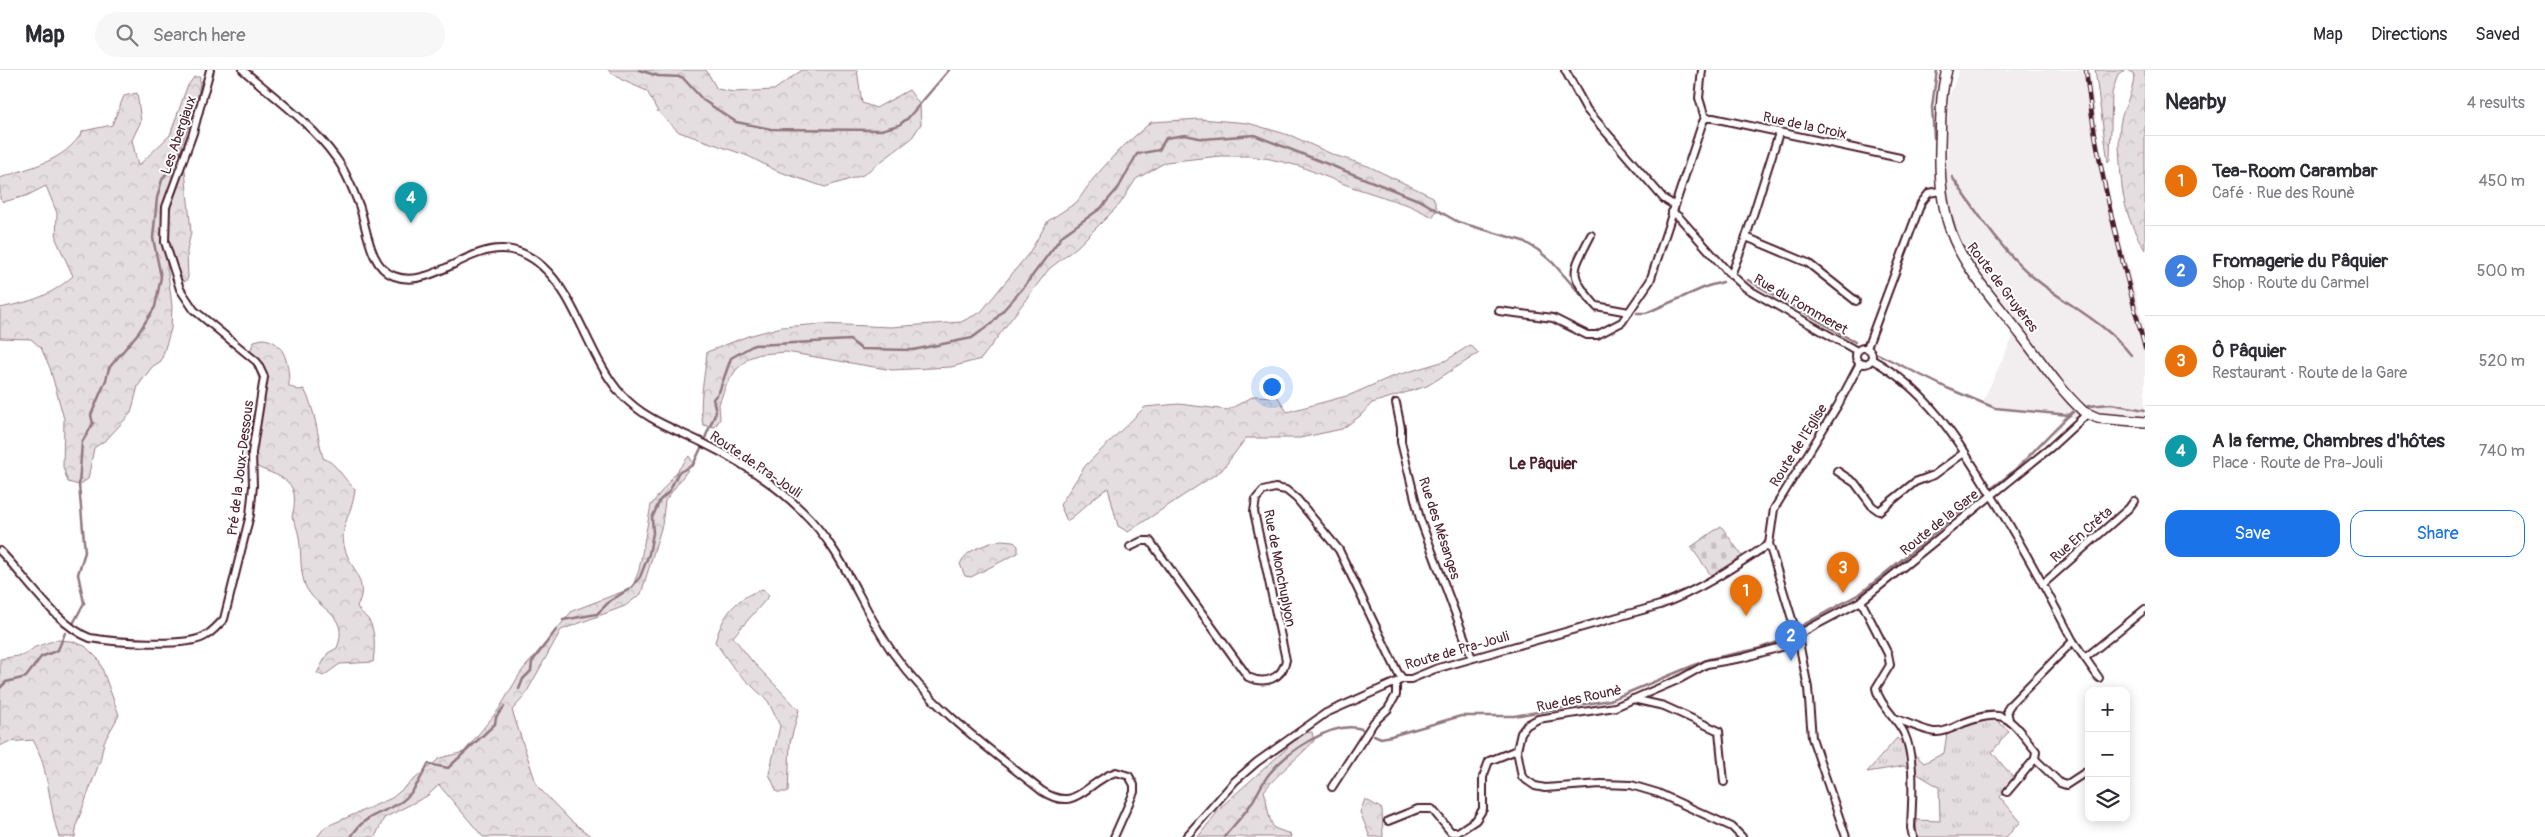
<!DOCTYPE html>
<meta charset="utf-8">
<style>
body{margin:0;font-family:Pangolin,sans-serif;background:#f7f7f7;color:#2b2b33}
.controls{position:absolute;right:15px;bottom:15px;display:grid;overflow:hidden;border-radius:10px;box-shadow:0 2px 12px #0003}
.controls button{width:45px;height:45px;display:grid;place-items:center;padding:0;border:0;border-bottom:1px solid #e1e1e2;background:#fff;color:#2b2b33;font:25px sans-serif}
.you{position:absolute;left:1271px;top:316px;width:18px;height:18px;margin:-12px;border:4px solid #fff;border-radius:50%;background:#1a73e8;box-shadow:0 0 0 8px #1a73e833}
.badge{display:grid;place-items:center;width:32px;height:32px;border-radius:50%;background:#1a73e8;color:#fff;font-size:16px;font-weight:700}
.pin{position:absolute;translate:-50% -41px;filter:drop-shadow(0 1px 2px #0008)}
.pin::after{content:'';position:absolute;top:26px;width:18px;height:15px;background:inherit;clip-path:polygon(0 0,100% 0,50% 100%)}
.list{margin:0;padding:0;list-style:none}
h2{display:flex;justify-content:space-between;align-items:center;height:65px;margin:0;padding:0 20px;font-size:21px}
h2 small{font-size:16px;font-weight:400;color:#7c7c81}
.list li{display:grid;grid-template-columns:32px 1fr auto;gap:15px;align-items:center;box-sizing:border-box;height:90px;padding:0 20px;border-top:1px solid #e1e1e2}
.list b{display:block;font-size:19px;white-space:nowrap}
.list p{margin:0;font-size:16px;white-space:nowrap;color:#7c7c81}
.list em{font-size:16px;font-style:normal;color:#7c7c81}
.actions{display:flex;gap:10px;padding:15px 20px}
.actions a{flex:1;padding:11px 0;border:1px solid #1a73e8;border-radius:15px;text-align:center;font-size:18px;color:#1a73e8}
.actions .main{background:#1a73e8;color:#fff}
.icon{flex:none;width:28px;height:28px;fill:none;stroke:currentColor;stroke-width:2;stroke-linecap:round;stroke-linejoin:round}
.map{position:relative;flex:none;width:2145px;height:767px;overflow:hidden}
header{display:flex;align-items:center;gap:30px;box-sizing:border-box;height:70px;padding:0 25px;background:#fff;border-bottom:1px solid #e1e1e2}
header strong{font-size:24px}
nav{display:flex;gap:28px;margin-inline-start:auto;font-size:18px}
.search{width:350px;height:45px;background:#f7f7f7;display:flex;align-items:center;gap:12px;box-sizing:border-box;padding:0 18px;border-radius:28px;color:#7c7c81;font-size:19px}
main{display:flex}
aside{flex:1;background:#fff}
.map>svg:first-child{display:block}
.built{fill:#f2eeef}
.grass{fill:url(#grass-tufts);stroke:#987e86}
.forest{fill:url(#forest-crowns);stroke:#987e86}
.cemetery{fill:url(#cemetery-stones);stroke:#987e86}
.lines{fill:none;stroke-linecap:round;stroke-linejoin:round}
.stream{stroke:#91787e;stroke-width:2.5}
.street-casing{stroke:#4a1f2b;stroke-width:10}
.secondary-casing{stroke:#4a1f2b;stroke-width:12}
.street{stroke:#fff;stroke-width:6}
.secondary{stroke:#fff;stroke-width:9}
.rail-casing{stroke:#4a1f2b;stroke-width:4.5}
.rail{stroke:#fff;stroke-width:2.5;stroke-dasharray:8;stroke-linecap:butt}
.labels{text-anchor:middle;stroke-width:4;stroke-linejoin:round;paint-order:stroke}
.street-label{font-size:14px;fill:#4a1f2b;stroke:#fff}
.quarter-label{font-size:16px;font-weight:bold;fill:#4a1f2b;stroke:#fff}
</style>
<header>
<strong>Map</strong>
<div class="search"><svg class="icon" aria-label="search" viewBox="0 0 24 24"><circle cx="10" cy="10" r="6"/><path d="M15 15l6 6"/></svg>Search here</div>
<nav><a>Map</a><a>Directions</a><a>Saved</a></nav>
</header>
<main>
<div class="map">
<svg width="2145" height="767" viewBox="0 0 2145 767">
<defs>
<pattern id="grass-tufts" width="24" height="20" patternUnits="userSpaceOnUse" patternTransform="scale(1.25)"><rect width="24" height="20" fill="#e5dee0"/><path d="M3 7l-1-3M5 7V3M7 7l1-3M15 17l-1-3M17 17v-4M19 17l1-3" fill="none" stroke="#c6bec0"/></pattern>
<pattern id="forest-crowns" width="20" height="18" patternUnits="userSpaceOnUse" patternTransform="scale(1.25)"><rect width="20" height="18" fill="#e5dee0"/><path d="M2 6a3 3 0 1 1 6 0M12 15a3 3 0 1 1 6 0" fill="none" stroke="#c6bec0"/></pattern>
<pattern id="cemetery-stones" width="16" height="16" patternUnits="userSpaceOnUse" patternTransform="scale(1.25)"><rect width="16" height="16" fill="#e5dee0"/><path d="M2 7V4a2 2 0 0 1 4 0v3zM10 15v-3a2 2 0 0 1 4 0v3z" fill="#c6bec0"/></pattern>
</defs>
<rect width="100%" height="100%" fill="#fff"/>
<filter id="ink" filterUnits="userSpaceOnUse"><feTurbulence type="fractalNoise" baseFrequency=".02" numOctaves="2"/><feDisplacementMap in="SourceGraphic" scale="10" xChannelSelector="R" yChannelSelector="G"/><feConvolveMatrix kernelMatrix="1 2 1 2 8 2 1 2 1" color-interpolation-filters="sRGB"/></filter>
<g filter="url(#ink)">
<polygon class="built" points="1959,0 2090,0 2098,64 2114,146 2145,258 2145,350 2089,350 1981,335 2019,254 1955,165 1946,115 1948,31"/>
<polygon class="grass" points="1994,648 2009,661 1992,682 2015,710 2000,727 2021,752 2006,767 1917,767 1916,750 1940,751 1939,717 1904,696 1867,702 1897,668 1924,693 1944,683 1947,663"/>
<g class="forest">
<polygon points="608,0 706,0 717,19 734,22 774,20 802,0 857,0 862,33 876,38 909,20 920,35 921,54 911,69 863,105 825,117 777,101 748,86 679,62 658,42 647,21 622,10"/>
<polygon points="2095,0 2125,0 2118,4 2112,23 2110,89 2108,92"/>
<path d="M2127,0H2145V180C2126,149 2122,128 2120,93C2119,79 2118,64 2121,50C2123,39 2137,13 2133,3Z"/>
<path d="M194,7H200C199,40 184,69 170,98L185,100L191,162L187,181L188,208L185,212L180,208L172,189L166,187L172,236L171,259L161,291L152,297L138,316L131,343L107,369L94,378L88,409L79,415L68,412L63,397L64,349L50,298L41,278L31,269L0,268V238C32,231 47,228 73,206L56,169L57,143L46,116L26,126L3,132L0,129V108C33,96 64,92 83,61L112,55L124,26L137,23L141,51L132,70L138,96L170,65L187,17Z"/>
<path d="M1200,49L1248,53L1292,66L1334,85L1368,96L1433,127L1437,138L1433,147L1408,135L1352,117L1299,96L1270,89L1249,86H1220L1166,92L1136,109L1120,134L1077,177L1049,199L981,289L951,297L892,300L786,282L760,284L749,288L736,300L726,315L719,334L720,349L715,357L703,355C698,331 705,307 707,282L748,266L782,257L822,254L891,257L961,252L981,242L1029,183L1048,151L1077,132L1093,109L1118,81L1151,52Z"/>
<path d="M263,269C286,271 289,296 289,316L298,320L304,319C316,341 317,364 323,388C337,393 343,409 355,419C354,441 338,456 345,479C351,499 370,514 357,536C360,543 363,543 367,548C376,557 375,580 373,592L340,594L323,606L317,603L328,583L337,578C351,543 315,540 305,515C297,492 305,470 292,447C305,397 264,410 242,386L241,368L251,354L261,314L254,295L248,287L254,271Z"/>
<path d="M1470,275L1479,283L1427,316L1372,333L1360,346L1342,359L1300,368H1246L1222,400L1128,462L1118,456L1108,418C1092,428 1082,441 1067,451L1060,435L1085,396L1145,337L1179,334L1228,340L1254,326L1278,327L1287,342L1350,325L1391,307L1445,291Z"/>
<polygon points="689,386 693,393 665,431 662,455 641,524 625,536 561,560 524,627 512,640 537,716 571,751 592,767 483,767 439,715 427,726 384,748 375,767 317,767 325,757 392,728 440,688 464,682 499,639 521,602 572,541 632,518 639,500 651,435"/>
<path d="M1001,470L1013,471L1018,476V483L971,507L965,506L960,494C966,479 987,474 1001,470Z"/>
<path d="M763,519L769,526L733,567L752,591L799,640L790,673L788,722H777L769,704L780,656L768,631L735,600L715,572C723,545 735,528 763,519Z"/>
<path d="M56,570L71,571L85,576L99,590L119,645L104,672L100,691L77,753L75,767H59C48,735 50,700 33,670L8,672L0,676V589L24,585L35,577Z"/>
<path d="M1312,662L1314,671C1297,689 1279,702 1264,721C1268,734 1267,746 1274,758L1290,764L1291,767H1198L1222,736L1287,678L1295,664Z"/>
<polygon points="1365,729 1382,739 1383,767 1370,767 1360,742"/>
</g>
<polygon class="cemetery" points="1721,456 1743,487 1713,508 1691,477"/>
<g class="lines">
<g class="stream">
<polyline points="639,0 658,6 682,7 703,30 736,52 771,59 881,60 899,55 908,48 949,0"/>
<polyline points="196,39 202,12"/>
<polyline points="1934,68 1932,37 1937,0"/>
<path d="M1952,107C1977,142 2000,179 2033,207C2066,235 2103,250 2131,285"/>
<polyline points="1748,210 1855,272"/>
<polyline points="1637,243 1646,243 1708,216 1723,212"/>
<polyline points="1878,284 1947,318 1995,338 2070,345"/>
<polyline points="2088,336 2111,334 2145,340"/>
<polyline points="705,368 716,342 713,329 719,322 731,288 754,275 850,270 861,279 913,280 972,268 992,253 1023,218 1063,165 1101,138 1119,117 1137,84 1159,80 1166,68 1185,65 1204,69 1254,65 1421,131 1458,152 1523,171 1538,180 1553,193 1596,242"/>
<path d="M1993,417C2024,396 2045,366 2073,342"/>
<polyline points="563,550 597,544 610,531 631,518 640,507 649,484 653,463 652,448 660,430 669,422 678,403 693,395 702,376"/>
<polyline points="74,552 84,533 78,504 85,482 79,415 82,372 93,354 91,345 106,310 109,298 139,262 155,237 161,207 153,168 157,128 162,110 182,79 192,56"/>
<polyline points="1801,556 1861,523 1982,424"/>
<polyline points="0,618 6,612 26,607 41,587 58,580 65,563"/>
<polyline points="519,619 523,609 531,601 532,592 556,560"/>
<polyline points="1374,665 1381,668 1391,666 1461,646 1514,646 1610,630 1709,589 1757,579 1778,572 1791,563"/>
<path d="M351,767C366,743 379,746 401,732C414,723 421,708 428,694L448,698L495,654L496,647L504,637"/>
<path d="M1224,767C1233,756 1243,746 1251,734C1257,725 1262,713 1269,704C1287,682 1332,650 1362,659"/>
</g>
<defs>
<g id="street">
<path d="M243,0C275,28 311,53 336,88C346,101 353,120 359,135C367,157 369,197 394,206C441,224 486,146 542,196C577,227 589,288 621,324C644,349 672,358 701,372C736,389 774,413 802,441C844,481 860,536 893,583C933,639 988,678 1042,721C1077,744 1085,712 1116,702L1129,706L1134,715V722L1114,767"/>
<polyline points="1565,0 1587,40 1664,129 1674,135"/>
<polyline points="1702,0 1699,28 1705,48"/>
<polyline points="1705,48 1713,48 1900,88"/>
<polyline points="1672,142 1679,147 1727,201 1746,218 1857,281"/>
<path d="M1591,165C1572,203 1567,202 1596,236L1629,242"/>
<polyline points="1746,167 1808,193 1856,231"/>
<polyline points="1731,205 1746,167 1779,63"/>
<polyline points="1499,241 1553,248 1587,265 1597,265 1622,252 1650,211 1702,54 1705,48"/>
<circle cx="1864" cy="286" r="8"/>
<polyline points="1867,278 1921,133 1929,123 1940,121"/>
<path d="M1871,289C1926,319 1955,366 1987,418C2018,468 2046,519 2073,571L2085,588L2145,539"/>
<polyline points="1396,333 1401,358 1401,372 1420,449 1472,588"/>
<polyline points="1837,401 1855,413 1872,436 1879,441 1915,412 1934,405 1965,382"/>
<path d="M1130,477L1142,471H1150L1248,607C1265,615 1282,609 1286,590L1254,442L1256,429L1263,421L1275,418L1286,420L1297,429L1339,480L1398,603L1403,609"/>
<path d="M0,481C26,507 57,556 90,568C113,572 183,577 203,567C212,563 217,556 224,549L250,445L253,416L252,383L264,307L257,292L194,240L180,219L165,172L166,137L193,63L210,0"/>
<polyline points="2043,514 2129,438 2134,431"/>
<path d="M1861,531L1888,584L1890,595L1876,618C1879,634 1896,647 1904,663C1916,689 1912,730 1911,758L1913,767"/>
<polyline points="1797,565 1861,531 2050,378 2087,344"/>
<polyline points="2085,588 2099,608"/>
<polyline points="1633,629 1664,636 1719,661 1724,712"/>
<path d="M1897,649C1905,652 1930,663 1937,662C1946,662 1955,657 1963,653C2007,636 2009,649 2036,681L2035,689L2060,713L2066,715L2089,700"/>
<polyline points="2009,650 2007,640 2011,634 2073,571"/>
<polyline points="1332,717 1374,652 1388,639 1396,625 1396,614"/>
<polyline points="2007,722 2035,689"/>
<polyline points="1388,751 1418,739 1432,739 1451,762 1458,762 1476,750 1483,739 1483,707 1489,691 1517,680"/>
<path d="M1186,767L1235,711L1257,692L1326,643L1403,609H1411L1435,599L1660,535C1700,520 1734,497 1769,474"/>
<polyline points="1742,767 1732,757 1658,723 1631,715 1601,714 1545,718 1535,716 1522,707 1517,680 1521,663 1527,655 1538,649 1615,637 1680,609 1707,594 1742,588 1799,572"/>
<polyline points="1846,767 1812,668 1808,618 1799,572 1769,474 1774,439 1838,335 1860,293"/>
</g>
<path id="secondary" d="M1947,0C1940,25 1941,50 1940,76C1938,172 1965,193 2021,265C2041,291 2060,320 2084,342L2098,348L2145,352"/>
</defs>
<use href="#street" class="street-casing"/>
<use href="#secondary" class="secondary-casing"/>
<use href="#street" class="street"/>
<use href="#secondary" class="secondary"/>
<defs>
<path id="rail" d="M2086,0C2096,95 2121,186 2145,278"/>
</defs>
<use href="#rail" class="rail-casing"/>
<use href="#rail" class="rail"/>
</g>
</g>
<g class="labels">
<g class="street-label">
<text transform="translate(1805 55) rotate(12)" y="5">Rue de la Croix</text>
<text transform="translate(178 65) rotate(-71)" y="5">Les Abergiaux</text>
<text transform="translate(2003 217) rotate(53)" y="5">Route de Gruyères</text>
<text transform="translate(1801 234) rotate(30)" y="5">Rue du Pommeret</text>
<text transform="translate(1798 375) rotate(-58)" y="5">Route de l'Eglise</text>
<text transform="translate(756 394) rotate(34)" y="5">Route de Pra-Jouli</text>
<text transform="translate(240 398) rotate(-83)" y="5">Pré de la Joux-Dessous</text>
<text transform="translate(1939 452) rotate(-39)" y="5">Route de la Gare</text>
<text transform="translate(1440 458) rotate(72)" y="5">Rue des Mésanges</text>
<text transform="translate(2081 464) rotate(-41)" y="5">Rue En Crêta</text>
<text transform="translate(1280 498) rotate(79)" y="5">Rue de Monchuplyon</text>
<text transform="translate(1457 580) rotate(-16)" y="5">Route de Pra-Jouli</text>
<text transform="translate(1579 628) rotate(-12)" y="5">Rue des Rounè</text>
</g>
<g class="quarter-label">
<text x="1543" y="399">Le Pâquier</text>
</g>
</g>
</svg>
<div class="controls">
<button>+</button>
<button>−</button>
<button><svg class="icon" aria-label="layers" viewBox="0 0 24 24"><path d="M12 4l9 5-9 5-9-5zM3 14l9 5 9-5"/></svg></button>
</div>
<div class="you"></div>
<div class="pin badge" style="left:1746px;top:546px;background:#e8710a">1</div>
<div class="pin badge" style="left:1791px;top:591px;background:#3f7fe0">2</div>
<div class="pin badge" style="left:1843px;top:523px;background:#e8710a">3</div>
<div class="pin badge" style="left:411px;top:153px;background:#0f9aa8">4</div>
</div>
<aside>
<h2>Nearby<small>4 results</small></h2>
<ul class="list">
<li><span class="badge" style="background:#e8710a">1</span><div><b>Tea-Room Carambar</b><p>Café · Rue des Rounè</p></div><em>450 m</em></li>
<li><span class="badge" style="background:#3f7fe0">2</span><div><b>Fromagerie du Pâquier</b><p>Shop · Route du Carmel</p></div><em>500 m</em></li>
<li><span class="badge" style="background:#e8710a">3</span><div><b>Ô Pâquier</b><p>Restaurant · Route de la Gare</p></div><em>520 m</em></li>
<li><span class="badge" style="background:#0f9aa8">4</span><div><b>A la ferme, Chambres d'hôtes</b><p>Place · Route de Pra-Jouli</p></div><em>740 m</em></li>
</ul>
<div class="actions"><a class="main">Save</a><a>Share</a></div>
</aside>
</main>
